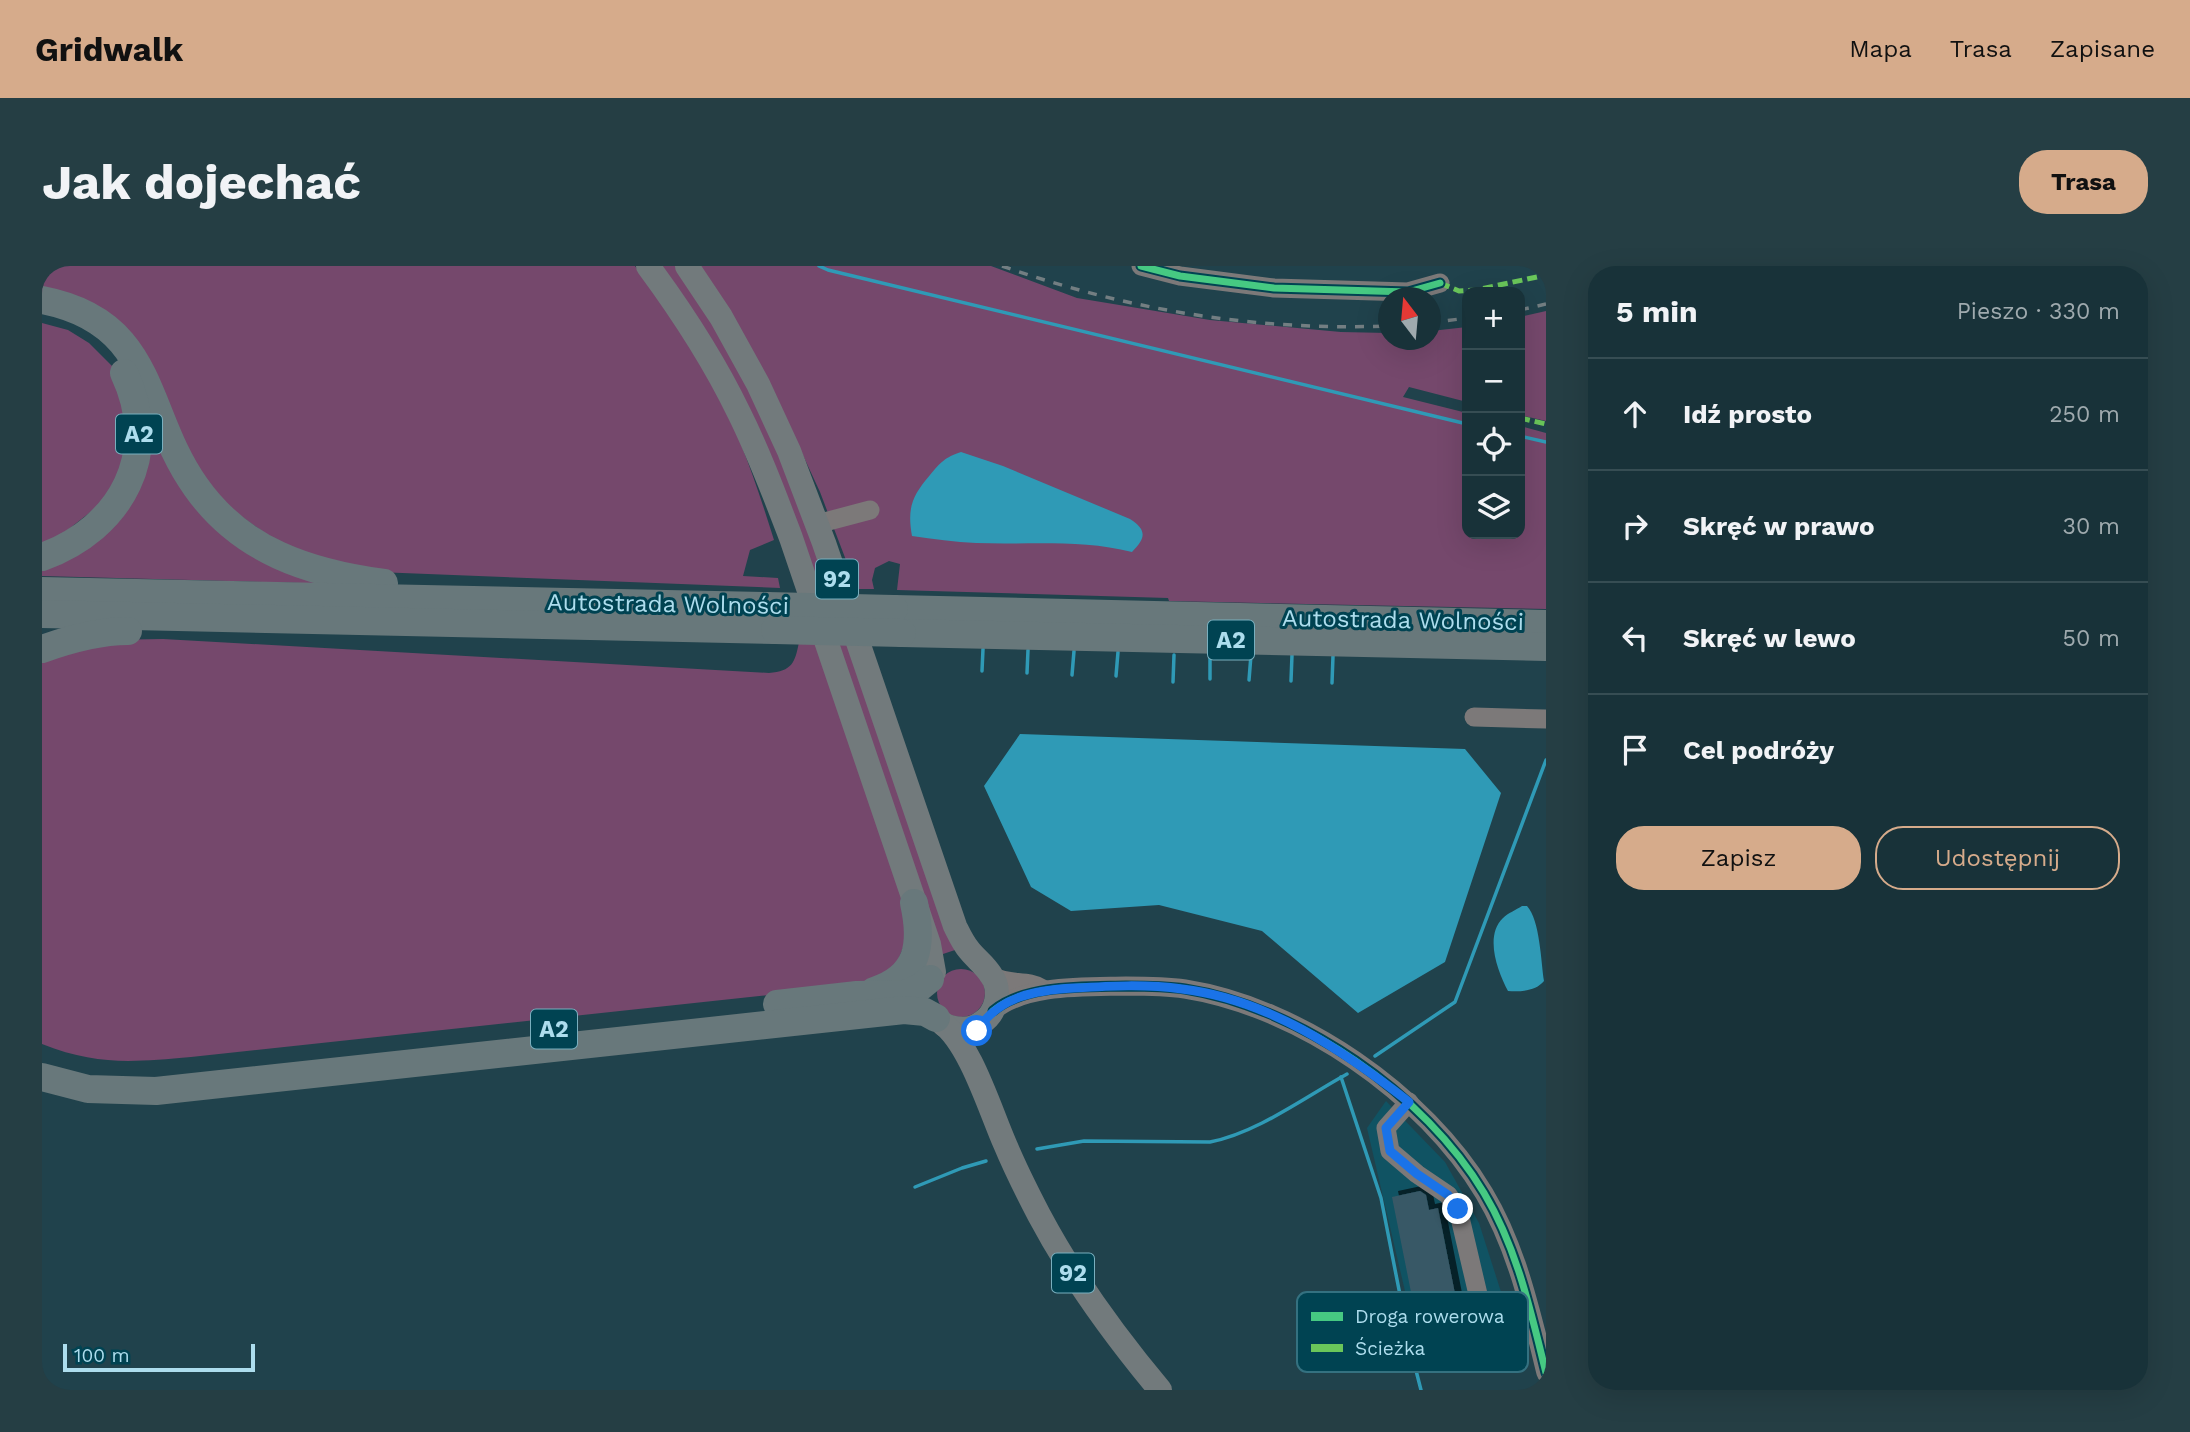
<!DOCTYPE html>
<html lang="pl">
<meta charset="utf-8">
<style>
body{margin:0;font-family:"Work Sans",sans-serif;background:#253e44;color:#f1f3f6}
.controls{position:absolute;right:21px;top:21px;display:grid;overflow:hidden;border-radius:14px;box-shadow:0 7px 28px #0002}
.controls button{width:63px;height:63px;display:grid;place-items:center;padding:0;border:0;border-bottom:2px solid #364d53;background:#183239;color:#f1f3f6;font:35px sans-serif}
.compass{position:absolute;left:1336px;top:21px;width:63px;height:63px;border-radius:50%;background:#183239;box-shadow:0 7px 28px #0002;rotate:344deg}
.scale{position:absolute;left:21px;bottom:18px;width:192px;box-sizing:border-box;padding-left:7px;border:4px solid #addded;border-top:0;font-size:19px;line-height:24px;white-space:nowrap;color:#addded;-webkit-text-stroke:5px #004352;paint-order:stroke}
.stop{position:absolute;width:21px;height:21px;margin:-16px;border:5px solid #1a73e8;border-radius:50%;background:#fff}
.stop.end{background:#1a73e8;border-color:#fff;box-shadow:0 2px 7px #0008}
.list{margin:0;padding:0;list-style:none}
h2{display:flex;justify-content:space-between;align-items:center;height:91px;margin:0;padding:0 28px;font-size:30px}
h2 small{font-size:23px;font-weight:400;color:#9faaae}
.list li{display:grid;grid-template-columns:46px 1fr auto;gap:21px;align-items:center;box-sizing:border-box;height:112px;padding:0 28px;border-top:2px solid #364d53}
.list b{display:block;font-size:26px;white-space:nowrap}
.list em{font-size:23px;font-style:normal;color:#9faaae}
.actions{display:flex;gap:14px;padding:21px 28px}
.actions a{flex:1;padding:16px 0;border:2px solid #d6ab8b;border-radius:28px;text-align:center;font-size:24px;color:#d6ab8b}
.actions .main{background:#d6ab8b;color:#111}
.icon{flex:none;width:38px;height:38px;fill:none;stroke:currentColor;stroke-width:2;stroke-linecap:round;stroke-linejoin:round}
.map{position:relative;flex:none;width:1504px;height:1124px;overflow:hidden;border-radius:28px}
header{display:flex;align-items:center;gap:42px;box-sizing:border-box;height:98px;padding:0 35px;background:#d6ab8b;color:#111}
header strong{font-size:33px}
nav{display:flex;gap:38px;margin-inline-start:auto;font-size:24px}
.intro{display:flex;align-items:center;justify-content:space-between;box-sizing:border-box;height:168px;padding:0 42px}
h1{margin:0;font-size:49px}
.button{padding:18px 32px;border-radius:28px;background:#d6ab8b;color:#111;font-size:24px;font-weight:700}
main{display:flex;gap:42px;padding:0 42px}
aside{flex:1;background:#183239;border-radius:28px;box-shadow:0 7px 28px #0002}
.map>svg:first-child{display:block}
.built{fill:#105363}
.green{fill:#75486c}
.water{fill:#2f9ab6}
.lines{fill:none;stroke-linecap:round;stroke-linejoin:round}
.stream{stroke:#2f9ab6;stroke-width:3.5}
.building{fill:#395866;filter:url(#shadow)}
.minor{stroke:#7c7979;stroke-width:19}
.major{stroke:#727a7c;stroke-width:24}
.highway{stroke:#68787b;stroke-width:28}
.rail{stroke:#737e82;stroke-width:3.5;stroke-dasharray:9 9;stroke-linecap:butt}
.highway-bridge{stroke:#68787b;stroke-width:28}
.quiet{stroke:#6ac65a;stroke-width:5;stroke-dasharray:10 5;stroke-linecap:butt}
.cycleway-casing{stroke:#004352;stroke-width:11}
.cycleway{stroke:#46c982;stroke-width:7}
.route{stroke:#1a73e8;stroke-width:9}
.labels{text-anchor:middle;stroke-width:6;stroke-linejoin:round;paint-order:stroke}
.shield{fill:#004352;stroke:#79afbe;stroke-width:2}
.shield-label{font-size:23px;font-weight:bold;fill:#addded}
.street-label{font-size:24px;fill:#addded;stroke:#004352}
.key{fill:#004352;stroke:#347180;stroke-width:2}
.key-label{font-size:19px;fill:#addded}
</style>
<header>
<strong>Gridwalk</strong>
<nav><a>Mapa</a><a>Trasa</a><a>Zapisane</a></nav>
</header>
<div class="intro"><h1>Jak dojechać</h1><a class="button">Trasa</a></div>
<main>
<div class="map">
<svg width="1504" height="1124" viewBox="0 0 1504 1124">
<defs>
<filter id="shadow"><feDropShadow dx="6" dy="-6" stdDeviation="0" flood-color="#0009"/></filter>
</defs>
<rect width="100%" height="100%" fill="#20424c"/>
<polygon class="built" points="1344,835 1403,896 1437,957 1476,1079 1380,1098 1325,862"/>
<g class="green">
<path d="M0,0H593C620,37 647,75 670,115C697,165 715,220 732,274L708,284L701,310L736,312L738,322L335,306L258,292L168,228L105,100L0,28Z"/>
<polygon points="614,0 638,0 724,146 916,683 895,690 766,304"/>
<polygon points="656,0 949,0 1035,32 1168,54 1299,66 1346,67 1346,74 1388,74 1389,65 1425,61 1425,136 1367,121 1361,131 1425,147 1425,268 1478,268 1478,160 1504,167 1504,343 1127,335 1126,332 855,324 858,298 847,295 833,302 830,314 832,323 815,323 778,226 753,172"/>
<polygon points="1504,45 1504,155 1478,149 1478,51"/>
<polygon points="0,57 26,64 47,77 70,100 77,111 90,148 74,226 0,284"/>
<polygon points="105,157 146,219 298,318 0,310 0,296 35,282"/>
<path d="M121,373L727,407C750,405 753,397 757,376H773L861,636L868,664L851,707L802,721L149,791C91,796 56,800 0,778V391L62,374Z"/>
<circle cx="919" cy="727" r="24"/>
</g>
<g class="water">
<path d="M919,186L961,200L1088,253C1105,264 1104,272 1090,286C1039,273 986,279 934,277C913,276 891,273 870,270C865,242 870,230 888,209C898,197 903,191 919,186Z"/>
<polygon points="978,468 1423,483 1459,527 1403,696 1316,747 1220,665 1117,639 1029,645 989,621 942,520"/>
<path d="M1480,640H1485C1498,654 1499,696 1502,715C1494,725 1478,726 1466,725C1456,706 1442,670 1461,652C1466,647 1474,644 1480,640Z"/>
</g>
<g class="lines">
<g class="stream">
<polyline points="777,0 786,4 1425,158"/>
<polyline points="1478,170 1504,176"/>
<polyline points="940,405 941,383"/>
<polyline points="985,407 986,384"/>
<polyline points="1030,409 1032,385"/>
<polyline points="1074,410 1076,386"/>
<polyline points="1168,413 1168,389"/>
<polyline points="1207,414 1209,389"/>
<polyline points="1249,415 1250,389"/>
<polyline points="1131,416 1132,389"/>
<polyline points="1290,417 1291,390"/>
<polyline points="1333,790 1413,736 1504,494"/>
<polyline points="1299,811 1339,932 1369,1085 1379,1124"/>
<path d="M995,883L1042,875L1168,876C1215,867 1263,831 1305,808"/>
<polyline points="873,921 920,902 944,895"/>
</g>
</g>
<polygon class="building" points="1378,925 1384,929 1387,944 1396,942 1418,1053 1376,1061 1350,931"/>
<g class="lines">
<g class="minor">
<polyline points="1099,0 1138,10 1232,22 1366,26 1398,17"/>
<polyline points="775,258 828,244"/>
<polyline points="1432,451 1504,453"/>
<path d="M950,710C967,720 985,713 1001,723"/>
<path d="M951,745C983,718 1044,721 1084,720C1104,720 1123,720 1143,723C1257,741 1383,828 1442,927C1475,982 1489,1046 1504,1107"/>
<polyline points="1367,836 1344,862 1348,885 1375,908 1406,929 1416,943 1442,1054"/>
</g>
<g class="major">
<path d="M606,0C640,46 672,95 697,147C717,187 733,230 749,272L887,678L892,706"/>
<path d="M645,0L679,51L716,118L747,185L782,277L913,660C917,668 921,677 927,684C934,693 943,699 949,709C960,724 955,747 939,757C928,765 915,764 902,759"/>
<path d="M899,756C928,777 948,844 963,878C973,902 985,926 997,949C1031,1013 1072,1069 1118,1124"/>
</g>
<g class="highway">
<path d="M0,34C115,56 100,146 154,221C199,285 267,307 342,317"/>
<path d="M0,291C80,262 120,187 82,107"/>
<polyline points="0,325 725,340"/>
<polyline points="852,343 1504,358"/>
<polyline points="0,348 733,364"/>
<polyline points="860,367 1504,381"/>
<path d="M0,383C28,373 56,365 86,365"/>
<path d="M832,725C877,711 881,678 872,637"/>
<polyline points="735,738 815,729 863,728 877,722 888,713"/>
<polyline points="0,811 46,823 114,825 862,744 883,746 894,752"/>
</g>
<g class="rail">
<path d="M960,0C1086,44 1213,65 1346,60"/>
<polyline points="1478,44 1504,38"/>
<polyline points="1388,57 1425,52"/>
</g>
<g class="highway-bridge">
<polyline points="725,340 852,343"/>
<polyline points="733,364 860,367"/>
</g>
<g class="quiet">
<polyline points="1398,17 1417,25 1434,24 1504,9"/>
<polyline points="1478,152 1504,158"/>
</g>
<defs>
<g id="cycleway">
<polyline points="1099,0 1138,10 1232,22 1366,26 1398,17"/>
<path d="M951,745C983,718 1044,721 1084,720C1104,720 1123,720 1143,723C1257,741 1383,828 1442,927C1475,982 1489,1046 1504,1107"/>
</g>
</defs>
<use href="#cycleway" class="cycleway-casing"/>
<use href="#cycleway" class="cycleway"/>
</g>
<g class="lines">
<path class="route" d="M935,765C956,730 995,724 1032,722C1068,720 1104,718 1140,723C1225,733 1301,784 1367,836L1344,862L1348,885L1375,908L1406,929L1416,943"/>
</g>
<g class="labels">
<g class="shield">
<rect x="74" y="148.5" width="46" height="39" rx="5"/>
<rect x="774" y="293.5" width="42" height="39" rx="5"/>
<rect x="1166" y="354.5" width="46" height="39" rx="5"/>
<rect x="489" y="743.5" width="46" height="39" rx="5"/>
<rect x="1010" y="987.5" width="42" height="39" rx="5"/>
</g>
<g class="shield-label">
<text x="97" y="176">A2</text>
<text x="795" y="321">92</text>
<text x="1189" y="382">A2</text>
<text x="512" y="771">A2</text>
<text x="1031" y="1015">92</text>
</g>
<g class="street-label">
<text transform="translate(626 338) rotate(1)" y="8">Autostrada Wolności</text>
<text transform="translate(1361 354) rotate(1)" y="8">Autostrada Wolności</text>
</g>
</g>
<rect x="1255" y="1026" width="231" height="80" rx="10" class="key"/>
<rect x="1269" y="1046" width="32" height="9" fill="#46c982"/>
<rect x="1269" y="1078" width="32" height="8" fill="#6ac65a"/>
<g class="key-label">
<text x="1313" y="1057">Droga rowerowa</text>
<text x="1313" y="1089">Ścieżka</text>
</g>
</svg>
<div class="controls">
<button>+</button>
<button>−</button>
<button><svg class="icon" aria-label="locate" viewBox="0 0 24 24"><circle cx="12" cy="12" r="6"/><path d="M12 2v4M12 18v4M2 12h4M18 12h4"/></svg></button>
<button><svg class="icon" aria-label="layers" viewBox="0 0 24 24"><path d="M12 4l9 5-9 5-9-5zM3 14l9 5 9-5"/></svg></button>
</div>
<svg class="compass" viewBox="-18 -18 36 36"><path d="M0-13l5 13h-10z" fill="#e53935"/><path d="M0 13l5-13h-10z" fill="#9faaae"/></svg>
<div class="scale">100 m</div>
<div class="stop" style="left:935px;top:765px"></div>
<div class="stop end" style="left:1416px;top:943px"></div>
</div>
<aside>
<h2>5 min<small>Pieszo · 330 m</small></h2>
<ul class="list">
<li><svg class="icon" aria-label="ahead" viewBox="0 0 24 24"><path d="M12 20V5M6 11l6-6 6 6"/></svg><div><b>Idź prosto</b></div><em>250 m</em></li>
<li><svg class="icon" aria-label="right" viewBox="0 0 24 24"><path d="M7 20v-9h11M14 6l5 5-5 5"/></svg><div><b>Skręć w prawo</b></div><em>30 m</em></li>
<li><svg class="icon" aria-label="left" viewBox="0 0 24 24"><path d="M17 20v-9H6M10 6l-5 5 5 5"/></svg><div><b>Skręć w lewo</b></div><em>50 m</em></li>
<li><svg class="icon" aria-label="arrive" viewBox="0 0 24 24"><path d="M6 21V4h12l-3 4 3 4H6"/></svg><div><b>Cel podróży</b></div></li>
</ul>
<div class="actions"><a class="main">Zapisz</a><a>Udostępnij</a></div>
</aside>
</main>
